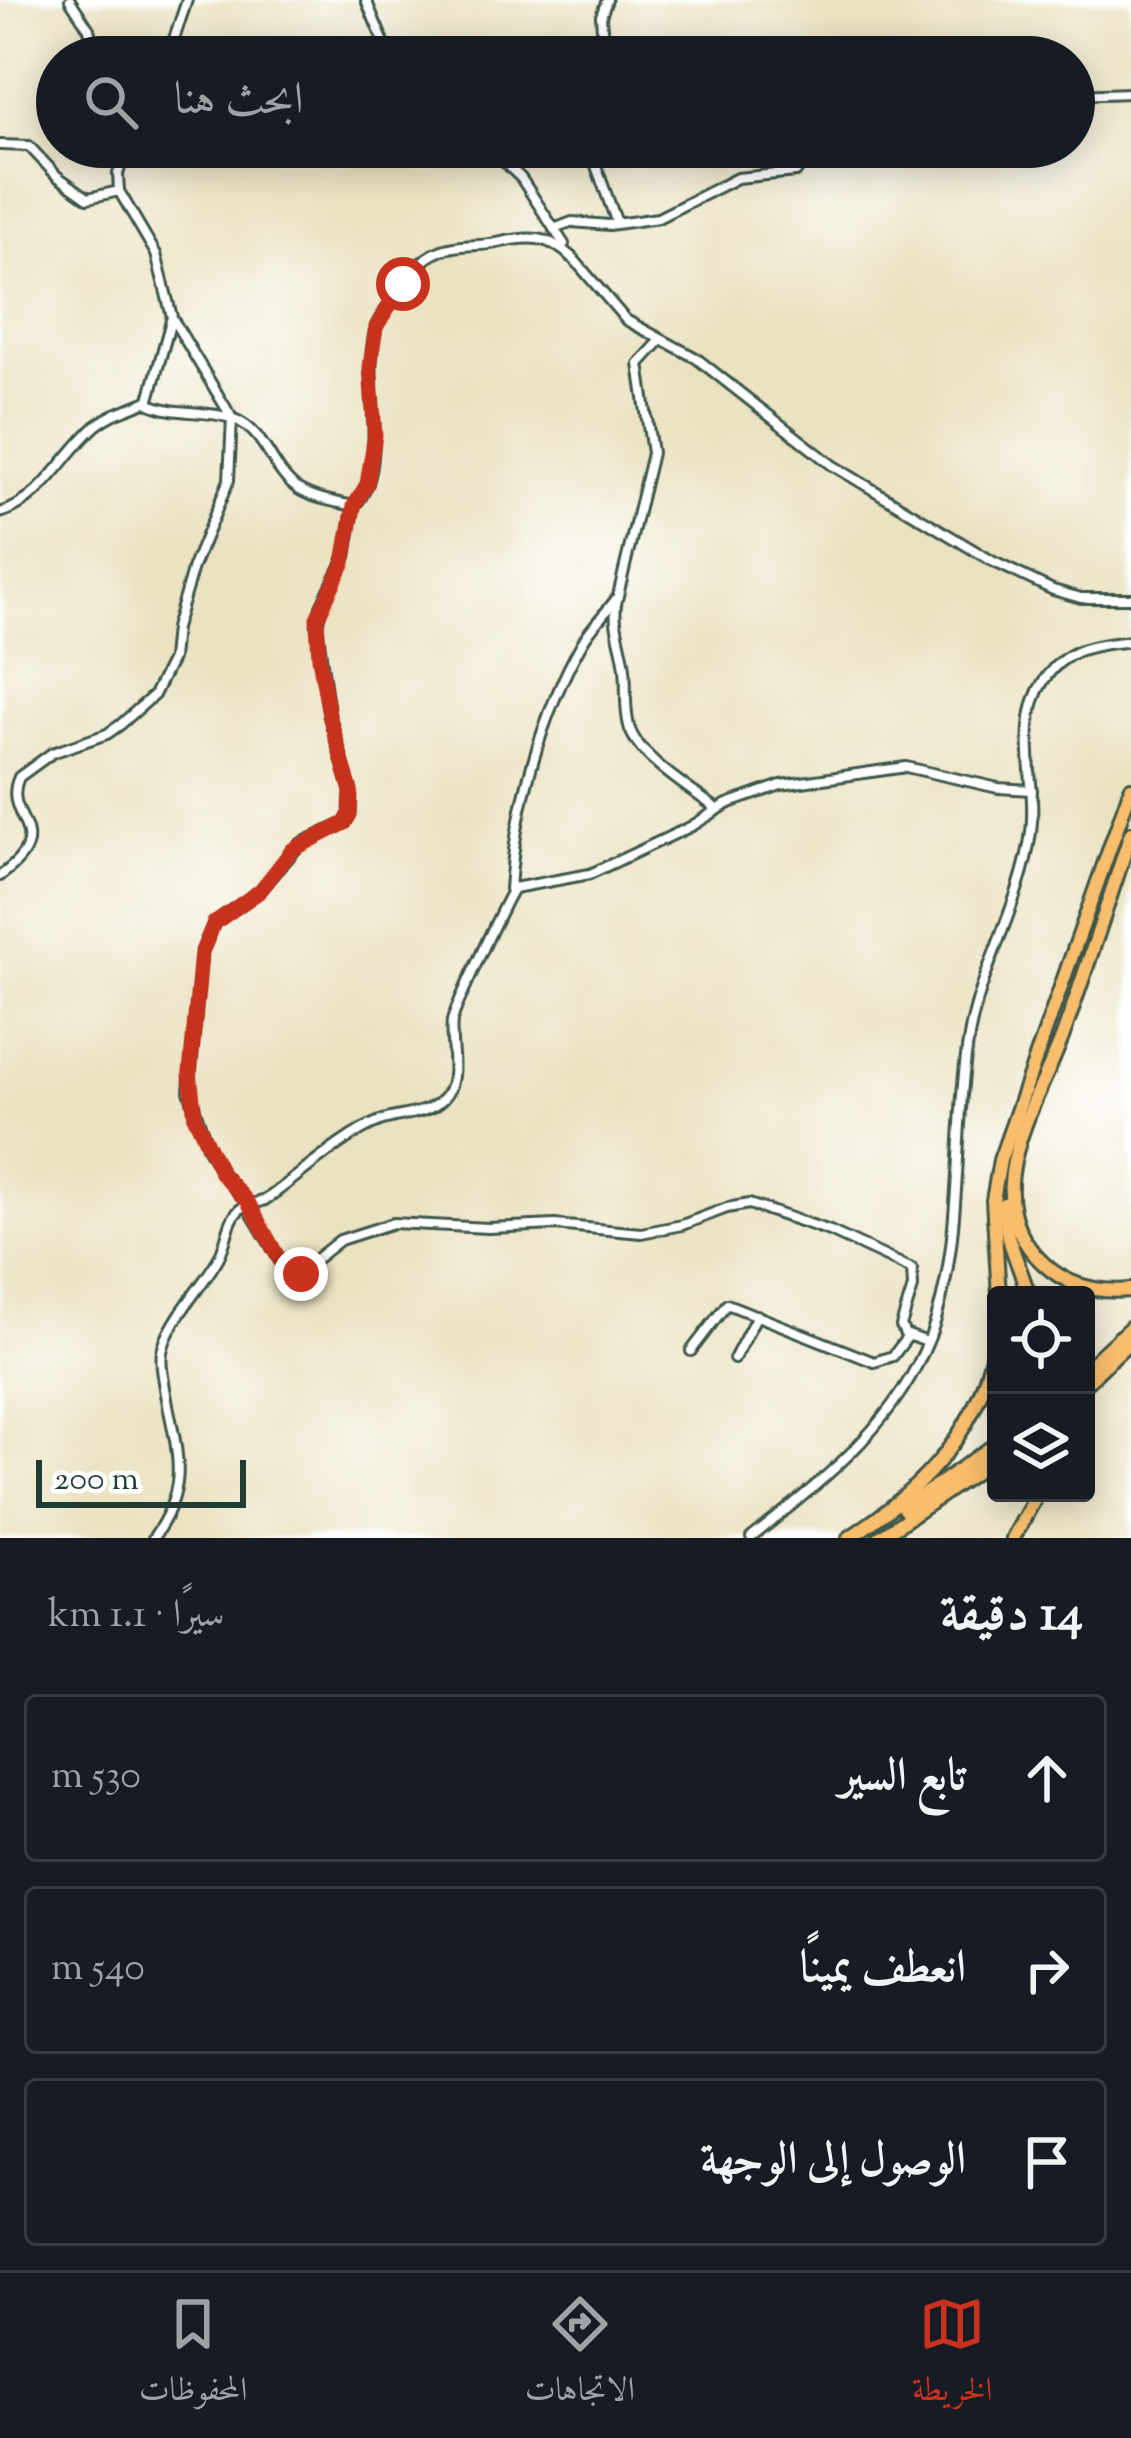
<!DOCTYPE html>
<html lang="ar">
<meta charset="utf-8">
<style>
body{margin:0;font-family:"Sorts Mill Goudy",Amiri,serif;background:#242831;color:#f1f3f6;direction:rtl}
.controls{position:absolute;right:36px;bottom:36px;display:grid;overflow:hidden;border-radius:12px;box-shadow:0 6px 30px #0003}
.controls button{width:108px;height:108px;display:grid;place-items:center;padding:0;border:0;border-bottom:3px solid #363941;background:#171b24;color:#f1f3f6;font:60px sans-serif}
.scale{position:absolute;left:36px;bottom:30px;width:210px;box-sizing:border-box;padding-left:12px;border:6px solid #1f3d34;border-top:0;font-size:33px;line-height:42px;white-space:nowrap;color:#1f3d34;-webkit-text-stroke:9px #fff;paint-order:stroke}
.stop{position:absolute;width:36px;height:36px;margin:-27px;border:9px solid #c8321e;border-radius:50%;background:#fff}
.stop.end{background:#c8321e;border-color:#fff;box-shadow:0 3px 12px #0008}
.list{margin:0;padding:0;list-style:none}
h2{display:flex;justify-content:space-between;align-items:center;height:156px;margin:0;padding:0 48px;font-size:51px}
h2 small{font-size:39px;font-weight:400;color:#9ea1a6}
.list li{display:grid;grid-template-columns:78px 1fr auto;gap:36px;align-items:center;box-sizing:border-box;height:168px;margin:0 24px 24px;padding:0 24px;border:3px solid #363941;border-radius:12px}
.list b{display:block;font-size:45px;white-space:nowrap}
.list em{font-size:39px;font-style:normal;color:#9ea1a6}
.icon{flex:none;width:66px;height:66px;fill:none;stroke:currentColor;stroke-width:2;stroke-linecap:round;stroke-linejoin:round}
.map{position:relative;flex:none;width:1131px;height:1538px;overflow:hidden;direction:ltr}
.search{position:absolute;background:#171b24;box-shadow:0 6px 30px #0003;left:36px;right:36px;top:36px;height:132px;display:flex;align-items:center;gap:30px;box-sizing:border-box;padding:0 42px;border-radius:66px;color:#9ea1a6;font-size:45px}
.sheet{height:732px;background:#171b24}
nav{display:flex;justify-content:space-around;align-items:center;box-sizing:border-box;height:168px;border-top:3px solid #363941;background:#171b24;font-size:33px;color:#9ea1a6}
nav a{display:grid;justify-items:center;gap:6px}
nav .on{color:#c8321e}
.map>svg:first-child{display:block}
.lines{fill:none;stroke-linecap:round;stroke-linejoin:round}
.minor-casing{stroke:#3e5649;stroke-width:14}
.highway-casing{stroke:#3e5649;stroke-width:18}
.minor{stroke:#fff;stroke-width:8}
.highway{stroke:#f9be6d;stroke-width:12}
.route{stroke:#c8321e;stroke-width:15}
</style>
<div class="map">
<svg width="1131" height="1538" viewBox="0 0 1131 1538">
<rect width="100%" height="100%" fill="#fff"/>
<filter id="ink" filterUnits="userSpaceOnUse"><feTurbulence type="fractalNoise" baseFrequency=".00833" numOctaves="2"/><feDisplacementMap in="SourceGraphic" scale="24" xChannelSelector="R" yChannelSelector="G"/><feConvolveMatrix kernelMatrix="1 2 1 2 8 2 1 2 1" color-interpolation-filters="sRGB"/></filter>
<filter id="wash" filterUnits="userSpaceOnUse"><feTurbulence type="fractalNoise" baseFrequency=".004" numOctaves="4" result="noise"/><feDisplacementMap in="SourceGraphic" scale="48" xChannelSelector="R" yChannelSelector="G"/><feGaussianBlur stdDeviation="2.7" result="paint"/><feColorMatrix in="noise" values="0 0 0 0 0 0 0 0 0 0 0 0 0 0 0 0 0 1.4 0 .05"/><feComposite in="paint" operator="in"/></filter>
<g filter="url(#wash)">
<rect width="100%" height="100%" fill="#ebe2c1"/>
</g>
<g filter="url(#ink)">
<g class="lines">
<defs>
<g id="minor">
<polyline points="70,0 89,29 96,57"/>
<polyline points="366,0 390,57"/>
<polyline points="168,57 187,0"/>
<polyline points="604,57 601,16 607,0"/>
<polyline points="1074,95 1131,93"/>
<polyline points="0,145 29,146 57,176 88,198 119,191"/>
<path d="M127,147L118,174L119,191L156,254L172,317L148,403C174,416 207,409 234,419C266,431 271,471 298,489C314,499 336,502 354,506C393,468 359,375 377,325C381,314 391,305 397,295C409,275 419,259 442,250C460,243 478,247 497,243C528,236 549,234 573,259"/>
<polyline points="488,147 521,178 564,244"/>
<polyline points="589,147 617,223"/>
<polyline points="554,229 572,222 609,225 658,218 737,178 796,172 803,161 803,147"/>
<polyline points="572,257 626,320 696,358 832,465 992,561 1053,590 1081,598 1131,598"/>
<path d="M660,341L639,364L652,453L616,604C613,627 623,646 625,669C627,687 624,707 629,726C636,756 692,790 717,809"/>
<path d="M0,513C44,500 64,453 97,425C113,412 130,409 147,401"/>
<path d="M0,876C62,831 0,819 19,777L52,753L107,734L120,725L154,695L172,659L175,628L193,567L229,480L232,418L172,318"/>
<path d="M510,889C515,809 542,713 582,643C591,627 605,614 616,599"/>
<path d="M927,1342L905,1334L901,1326L913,1287L912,1269L830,1231L749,1204L727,1208L682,1225L641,1233L555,1225L488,1228L393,1223L340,1240L297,1274L283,1266L247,1206L265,1200C297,1178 345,1134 380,1121C402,1113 432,1116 447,1094C460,1074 449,1044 452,1021C453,1012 508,894 514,888L590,874L692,826L727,804L781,785L906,767L998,788L1032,790"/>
<polyline points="691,1351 727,1304 874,1362 893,1356 908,1336"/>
<polyline points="734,1359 757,1315"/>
<path d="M153,1538C193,1483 175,1449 165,1388C163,1376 160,1364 162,1352C167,1323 204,1285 219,1257C230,1236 226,1215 248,1204L222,1173L208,1149L189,1091L201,954L214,923L260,891L301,843L345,823L350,814L351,791L329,715L317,626L321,606L346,556L354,506"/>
<path d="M751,1538C823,1480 895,1426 930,1337C965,1243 952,1130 970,1031C983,963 1022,901 1031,832C1038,782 1014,725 1044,680C1066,647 1095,645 1131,641"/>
</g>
<g id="highway">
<path d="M1131,833C1109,900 1087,968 1063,1035C1036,1107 971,1199 1045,1265C1069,1287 1099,1293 1131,1290"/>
<polyline points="1004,1204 1008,1237 1029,1295"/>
<polyline points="999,1295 993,1200 1000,1160 1131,788"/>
<polyline points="1086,1369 1131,1327"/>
<polyline points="1086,1383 1131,1340"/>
<polyline points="904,1509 996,1444"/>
<path d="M849,1538C924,1489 984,1427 996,1334"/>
<polyline points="879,1538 996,1458"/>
<polyline points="1013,1538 1038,1493"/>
</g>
</defs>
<use href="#minor" class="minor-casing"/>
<use href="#highway" class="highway-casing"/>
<use href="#minor" class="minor"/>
<use href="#highway" class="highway"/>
</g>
</g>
<g class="lines" filter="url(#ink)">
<polyline class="route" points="301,1274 283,1266 248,1202 221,1173 195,1118 190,1073 201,954 214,923 260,891 292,850 345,823 350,814 351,791 329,715 319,658 317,618 344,562 354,506 367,484 375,435 370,367 376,327 403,284"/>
</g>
</svg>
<div class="controls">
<button><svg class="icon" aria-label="locate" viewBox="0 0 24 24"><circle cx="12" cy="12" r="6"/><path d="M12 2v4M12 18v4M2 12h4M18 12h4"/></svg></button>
<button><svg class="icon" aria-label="layers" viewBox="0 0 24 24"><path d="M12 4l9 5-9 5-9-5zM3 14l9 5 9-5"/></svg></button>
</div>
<div class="scale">200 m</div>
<div class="stop" style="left:403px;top:284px"></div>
<div class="stop end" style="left:301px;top:1274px"></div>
<div class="search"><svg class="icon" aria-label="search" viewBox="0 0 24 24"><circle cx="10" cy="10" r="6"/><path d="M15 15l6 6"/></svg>ابحث هنا</div>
</div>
<section class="sheet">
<h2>14 دقيقة<small>سيرًا · 1.1 km</small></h2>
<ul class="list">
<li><svg class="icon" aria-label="ahead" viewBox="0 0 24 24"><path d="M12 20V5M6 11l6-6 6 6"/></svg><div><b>تابع السير</b></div><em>530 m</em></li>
<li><svg class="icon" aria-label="right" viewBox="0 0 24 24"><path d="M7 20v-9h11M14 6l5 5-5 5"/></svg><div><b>انعطف يمينًا</b></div><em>540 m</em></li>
<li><svg class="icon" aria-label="arrive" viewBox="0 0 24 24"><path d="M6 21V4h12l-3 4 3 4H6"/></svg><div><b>الوصول إلى الوجهة</b></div></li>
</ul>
</section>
<nav>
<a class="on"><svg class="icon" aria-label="map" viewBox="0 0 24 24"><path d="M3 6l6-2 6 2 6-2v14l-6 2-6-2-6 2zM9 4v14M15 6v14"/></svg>الخريطة</a>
<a><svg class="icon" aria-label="directions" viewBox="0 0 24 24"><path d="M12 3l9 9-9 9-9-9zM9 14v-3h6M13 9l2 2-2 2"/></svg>الاتجاهات</a>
<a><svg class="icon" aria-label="saved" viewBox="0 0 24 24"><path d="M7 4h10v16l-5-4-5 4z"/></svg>المحفوظات</a>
</nav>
